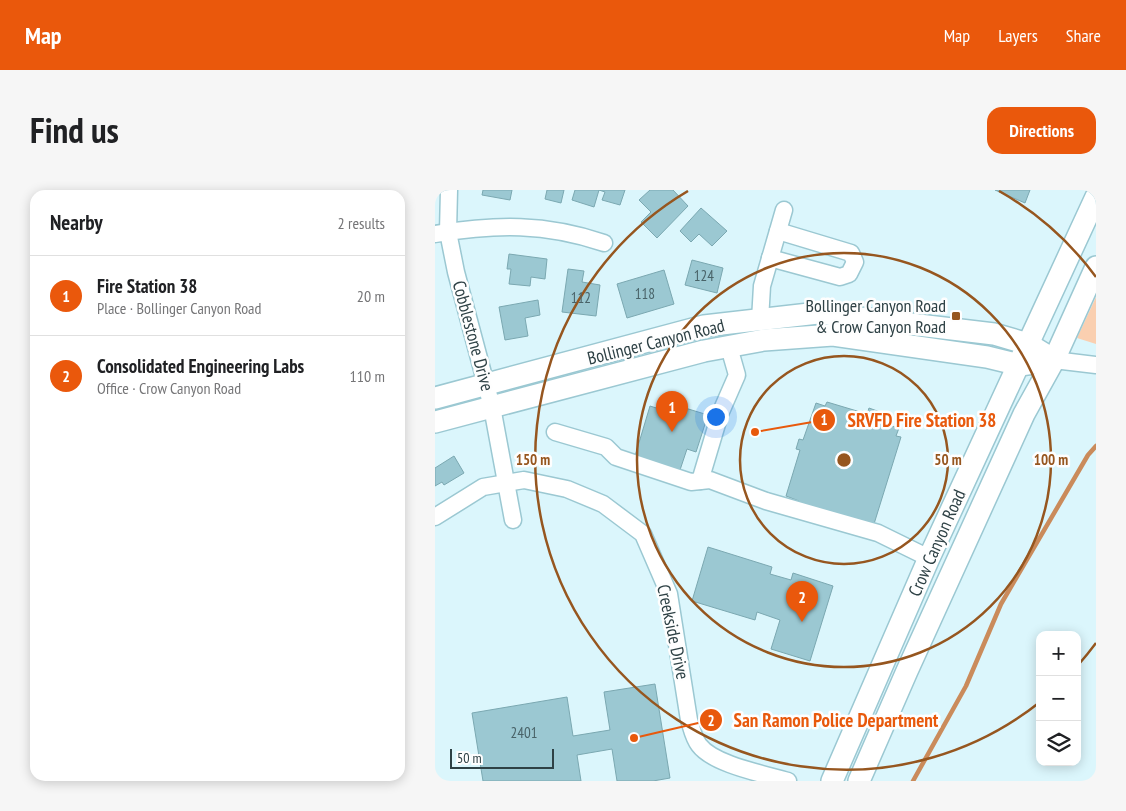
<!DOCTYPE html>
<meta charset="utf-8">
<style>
body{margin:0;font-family:"PT Sans Narrow",sans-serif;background:#f6f6f6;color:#202124}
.controls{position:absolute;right:15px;bottom:15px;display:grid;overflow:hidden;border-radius:10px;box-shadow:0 2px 12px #0003}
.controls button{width:45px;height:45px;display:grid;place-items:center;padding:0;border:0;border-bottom:1px solid #e0e0e0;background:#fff;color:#202124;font:25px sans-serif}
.scale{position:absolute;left:15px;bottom:12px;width:104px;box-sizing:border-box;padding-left:5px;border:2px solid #2e4145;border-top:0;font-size:14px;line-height:18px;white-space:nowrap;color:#2e4145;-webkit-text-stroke:4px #fefefe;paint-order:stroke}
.you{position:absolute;left:280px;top:226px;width:18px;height:18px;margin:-12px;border:4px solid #fff;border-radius:50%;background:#1a73e8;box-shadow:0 0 0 8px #1a73e833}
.badge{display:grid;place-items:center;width:32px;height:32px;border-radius:50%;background:#ea580c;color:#fff;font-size:16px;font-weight:700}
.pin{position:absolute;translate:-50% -41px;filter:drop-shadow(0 1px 2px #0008)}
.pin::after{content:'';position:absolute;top:26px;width:18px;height:15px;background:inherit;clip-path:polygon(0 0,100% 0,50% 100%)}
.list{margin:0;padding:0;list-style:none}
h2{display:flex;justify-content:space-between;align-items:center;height:65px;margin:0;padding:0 20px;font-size:21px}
h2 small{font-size:16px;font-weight:400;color:#757577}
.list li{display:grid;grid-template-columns:32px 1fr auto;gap:15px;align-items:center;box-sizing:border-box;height:80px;padding:0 20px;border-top:1px solid #e0e0e0}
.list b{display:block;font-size:19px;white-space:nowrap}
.list p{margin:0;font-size:16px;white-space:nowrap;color:#757577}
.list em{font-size:16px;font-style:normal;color:#757577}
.icon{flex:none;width:28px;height:28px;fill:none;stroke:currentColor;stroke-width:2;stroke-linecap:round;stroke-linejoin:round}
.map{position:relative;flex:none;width:661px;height:591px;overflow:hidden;border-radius:15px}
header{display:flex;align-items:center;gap:30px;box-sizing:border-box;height:70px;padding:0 25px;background:#ea580c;color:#fff}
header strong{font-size:24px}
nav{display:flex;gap:28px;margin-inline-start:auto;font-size:18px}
.intro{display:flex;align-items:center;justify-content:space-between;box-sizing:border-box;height:120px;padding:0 30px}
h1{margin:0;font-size:35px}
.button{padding:12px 22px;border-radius:15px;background:#ea580c;color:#fff;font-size:18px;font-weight:700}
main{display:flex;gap:30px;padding:0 30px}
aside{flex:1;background:#fff;border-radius:15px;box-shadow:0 2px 12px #0003}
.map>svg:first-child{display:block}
.green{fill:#facfb0}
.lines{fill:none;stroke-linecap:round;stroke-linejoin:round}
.stream{stroke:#ca8b5b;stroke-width:4.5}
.building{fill:#9bc8d2;stroke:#7ba8b1}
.minor-casing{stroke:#9bc8d2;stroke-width:19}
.major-casing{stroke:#9bc8d2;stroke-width:24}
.minor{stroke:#fff;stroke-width:16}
.major{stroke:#fff;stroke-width:21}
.ring{fill:none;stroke:#96561f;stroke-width:2.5}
.poi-dot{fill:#96561f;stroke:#fefefe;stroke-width:2}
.labels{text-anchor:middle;stroke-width:5;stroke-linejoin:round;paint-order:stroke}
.number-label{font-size:15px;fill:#496368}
.poi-label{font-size:18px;fill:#2e4145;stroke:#fefefe;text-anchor:end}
.street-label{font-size:18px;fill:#2e4145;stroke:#fefefe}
.centre{fill:#96561f;stroke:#fefefe;stroke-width:2.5}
.ring-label{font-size:15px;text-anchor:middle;font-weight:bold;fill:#96561f;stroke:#fefefe;stroke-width:5;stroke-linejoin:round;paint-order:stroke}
.leader{fill:none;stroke:#e8590c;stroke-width:2}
.callout-dot{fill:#e8590c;stroke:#fefefe;stroke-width:2}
.mark-label{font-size:15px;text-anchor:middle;font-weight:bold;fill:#fff}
.callout-label{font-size:19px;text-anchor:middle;font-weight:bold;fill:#e8590c;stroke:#fefefe;stroke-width:5;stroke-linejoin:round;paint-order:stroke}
</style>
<header>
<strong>Map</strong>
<nav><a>Map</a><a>Layers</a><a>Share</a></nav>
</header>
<div class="intro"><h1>Find us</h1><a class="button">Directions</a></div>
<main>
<aside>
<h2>Nearby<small>2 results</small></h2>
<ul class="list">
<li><span class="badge">1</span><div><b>Fire Station 38</b><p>Place · Bollinger Canyon Road</p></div><em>20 m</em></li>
<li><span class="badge">2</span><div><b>Consolidated Engineering Labs</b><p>Office · Crow Canyon Road</p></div><em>110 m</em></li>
</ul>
</aside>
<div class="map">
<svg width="661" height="591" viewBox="0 0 661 591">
<rect width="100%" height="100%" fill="#dbf6fc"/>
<polygon class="green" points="661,107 661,154 642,148"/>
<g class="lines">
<polyline class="stream" points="478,591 531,496 566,414 653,265 661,256"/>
</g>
<g class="building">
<polygon points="48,0 77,0 75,10 47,5"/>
<polygon points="112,0 129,0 126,13 110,9"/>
<polygon points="140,0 190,0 185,15 167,10 170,2 164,0 159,17 137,10"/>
<polygon points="215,0 238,0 253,16 222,48 206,32 216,22 204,10"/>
<polygon points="560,0 595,0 590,13"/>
<polygon points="266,18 292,41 277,56 264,44 256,52 245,41"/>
<polygon points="74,64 112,69 110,89 96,87 95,96 74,94 76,79 72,79"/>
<polygon points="257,70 288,78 282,103 250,95"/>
<polygon points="133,79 149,81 147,92 165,95 161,126 127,122"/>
<polygon points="229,80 239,114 192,128 182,94"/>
<polygon points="103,110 105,125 90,128 93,146 70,150 64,117"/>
<polygon points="392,212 432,224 434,218 445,222 443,228 457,232 456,236 464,238 461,246 466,247 439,334 427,330 426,334 363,314 364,311 351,306 365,260 361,259 364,249 368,250 381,213 390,216"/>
<polygon points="237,214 273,225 261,262 252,259 245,280 200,266 215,216 234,222"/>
<polygon points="19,266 29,283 9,295 7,292 0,296 0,278"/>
<polygon points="273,357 337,377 335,384 356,390 358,383 398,396 375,471 336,459 345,430 322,422 320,430 257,411"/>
<polygon points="220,494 235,588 218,591 182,591 177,559 142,565 146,591 48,591 37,523 132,507 138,546 175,540 169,502"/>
</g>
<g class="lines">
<defs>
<g id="minor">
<polyline points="14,0 13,42 21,82 57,217 78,330"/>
<path d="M0,44C61,34 110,33 169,53"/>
<polyline points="335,68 405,87 414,84 420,72 416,63 343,41"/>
<polyline points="325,130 327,96 349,20"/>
<polyline points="619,170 661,175"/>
<polyline points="120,242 171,257 181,267 256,292 275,290 331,311 443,343 494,368"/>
<polyline points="265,291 285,224 302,185 294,157"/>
<path d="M0,327L48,297L89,290L132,299L168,314L208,344L234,404L254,530C257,539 258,547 264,555C279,575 330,584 353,591"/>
</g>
<g id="major">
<polyline points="0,208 269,136 383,123 559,144 593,154 619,170"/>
<polyline points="0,232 269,161 329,150 398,145 552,167 585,175 599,173"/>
<polyline points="397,591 494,368 661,7"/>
<polyline points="424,591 472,481 589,224 619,170 661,77"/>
</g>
</defs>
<use href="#minor" class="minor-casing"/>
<use href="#major" class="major-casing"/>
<use href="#minor" class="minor"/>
<use href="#major" class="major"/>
</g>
<g class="ring">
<circle cx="409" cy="270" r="104"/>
<circle cx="409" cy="270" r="207"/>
<path d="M661 453A311 311 0 0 1 644 474M605 512A311 311 0 1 1 253 1M564 1A311 311 0 0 1 661 87"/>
</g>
<rect class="poi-dot" x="516" y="121" width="10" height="10" rx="2.5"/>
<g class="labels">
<g class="number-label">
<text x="269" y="91">124</text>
<text x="210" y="109">118</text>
<text x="146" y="113">112</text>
<text x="89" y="548">2401</text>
</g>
<g class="poi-label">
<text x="511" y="122">Bollinger Canyon Road<tspan x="511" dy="21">&amp; Crow Canyon Road</tspan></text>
</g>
<g class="street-label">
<text transform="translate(38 146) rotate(75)" y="6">Cobblestone Drive</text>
<text transform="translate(221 152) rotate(-14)" y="6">Bollinger Canyon Road</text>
<text transform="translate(502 353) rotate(-66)" y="6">Crow Canyon Road</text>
<text transform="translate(238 442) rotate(78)" y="6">Creekside Drive</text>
</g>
</g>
<circle cx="409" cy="270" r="8" class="centre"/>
<g class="ring-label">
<text x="513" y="275">50 m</text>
<text x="616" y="275">100 m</text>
<text x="98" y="275">150 m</text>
</g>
<path class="leader" d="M320 242L389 230M199 548L276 530"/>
<g class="callout-dot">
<circle cx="320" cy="242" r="5"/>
<circle cx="199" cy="548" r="5"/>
<circle cx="389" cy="230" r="12"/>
<circle cx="276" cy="530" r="12"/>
</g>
<g class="mark-label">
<text x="389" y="235">1</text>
<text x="276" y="536">2</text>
</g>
<g class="callout-label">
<text x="487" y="237">SRVFD Fire Station 38</text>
<text x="401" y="537">San Ramon Police Department</text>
</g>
</svg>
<div class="controls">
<button>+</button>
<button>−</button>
<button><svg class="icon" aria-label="layers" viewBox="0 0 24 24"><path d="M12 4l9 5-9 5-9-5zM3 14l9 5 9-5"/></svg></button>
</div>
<div class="scale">50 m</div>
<div class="you"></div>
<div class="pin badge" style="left:237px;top:242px">1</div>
<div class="pin badge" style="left:367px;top:432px">2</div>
</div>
</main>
